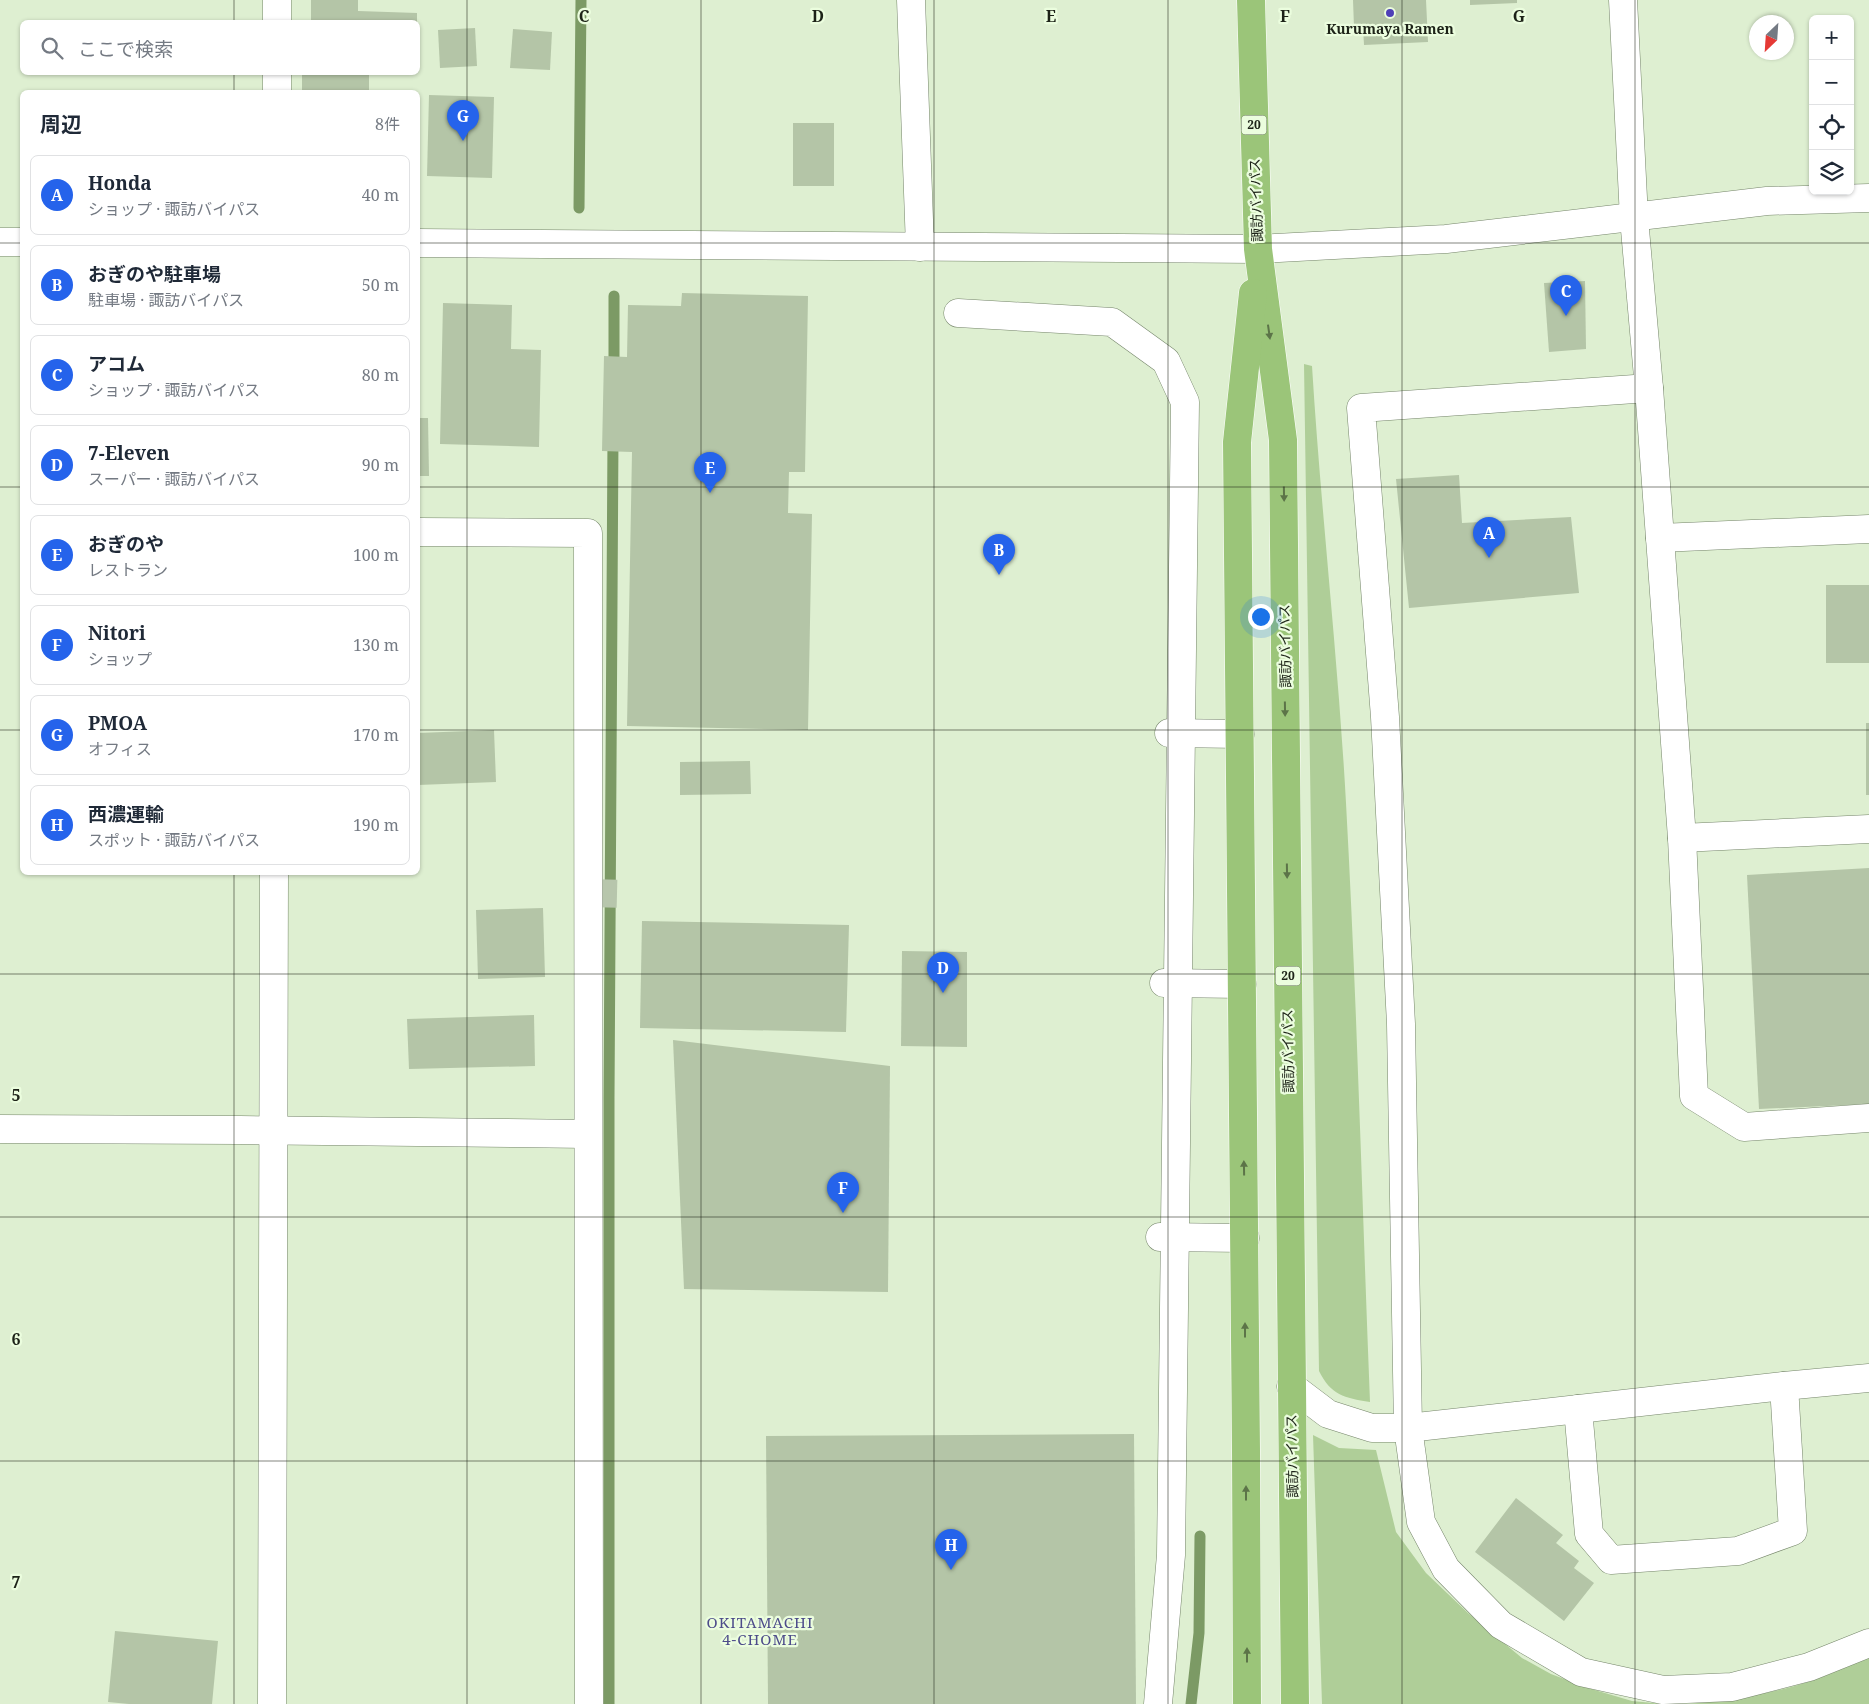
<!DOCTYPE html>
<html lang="ja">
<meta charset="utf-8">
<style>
body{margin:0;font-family:"Noto Serif","Noto Sans JP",serif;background:#f6f6f7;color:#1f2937}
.controls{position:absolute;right:15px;top:15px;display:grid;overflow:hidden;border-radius:8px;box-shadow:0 1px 4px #0004}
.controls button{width:45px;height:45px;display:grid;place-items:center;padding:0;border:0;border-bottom:1px solid #e0e1e3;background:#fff;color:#1f2937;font:25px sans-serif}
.compass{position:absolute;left:1749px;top:15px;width:45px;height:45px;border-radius:50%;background:#fff;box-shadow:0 1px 4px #0004;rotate:205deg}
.you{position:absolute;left:1260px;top:616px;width:18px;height:18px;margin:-12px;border:4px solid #fff;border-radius:50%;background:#1a73e8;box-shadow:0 0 0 8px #1a73e833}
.badge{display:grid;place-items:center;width:32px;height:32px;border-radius:50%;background:#2563eb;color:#fff;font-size:16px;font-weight:700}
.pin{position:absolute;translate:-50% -41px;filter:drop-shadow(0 1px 2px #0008)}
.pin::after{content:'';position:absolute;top:26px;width:18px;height:15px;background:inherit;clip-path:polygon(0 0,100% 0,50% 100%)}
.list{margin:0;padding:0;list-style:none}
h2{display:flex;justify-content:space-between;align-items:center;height:65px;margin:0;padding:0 20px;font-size:21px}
h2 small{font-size:16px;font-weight:400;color:#747a83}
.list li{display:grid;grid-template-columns:32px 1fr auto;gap:15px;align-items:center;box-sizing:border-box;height:80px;margin:0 10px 10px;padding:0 10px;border:1px solid #e0e1e3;border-radius:8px}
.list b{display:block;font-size:19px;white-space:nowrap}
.list p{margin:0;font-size:16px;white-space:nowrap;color:#747a83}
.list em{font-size:16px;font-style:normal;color:#747a83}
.icon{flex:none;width:28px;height:28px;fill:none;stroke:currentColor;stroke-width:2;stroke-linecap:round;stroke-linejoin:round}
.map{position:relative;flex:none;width:1869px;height:1704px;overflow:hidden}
.search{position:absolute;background:#fff;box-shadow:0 1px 4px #0004;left:20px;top:20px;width:400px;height:55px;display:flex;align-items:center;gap:12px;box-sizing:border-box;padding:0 18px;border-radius:8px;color:#747a83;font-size:19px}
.panel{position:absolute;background:#fff;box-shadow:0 1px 4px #0004;left:20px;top:90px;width:400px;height:785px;border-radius:8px}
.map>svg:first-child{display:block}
.green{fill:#afce98}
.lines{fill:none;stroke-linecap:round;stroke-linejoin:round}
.stream{stroke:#7c9a65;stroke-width:11}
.building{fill:#b4c5a7}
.minor-tunnel{stroke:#b7c6ac;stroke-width:28;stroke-dasharray:28 14;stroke-linecap:butt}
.minor-casing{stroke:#75856a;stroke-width:29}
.highway-casing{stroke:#fff;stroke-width:29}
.minor{stroke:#fff;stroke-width:28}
.highway{stroke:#9bc579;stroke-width:28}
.oneway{fill:#5c7448}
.grid{fill:none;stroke:#1d2318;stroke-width:1;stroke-opacity:0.55}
.poi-dot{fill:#4e40b7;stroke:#ebfdde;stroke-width:2}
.labels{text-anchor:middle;stroke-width:4.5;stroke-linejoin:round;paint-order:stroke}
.shield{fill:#ebfdde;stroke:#5b6453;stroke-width:1}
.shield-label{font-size:12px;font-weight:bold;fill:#1d2318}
.poi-label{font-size:14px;font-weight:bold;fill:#1d2318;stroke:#ebfdde}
.street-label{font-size:14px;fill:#1d2318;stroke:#ebfdde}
.neighbourhood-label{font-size:15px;letter-spacing:1px;fill:#4d4c8a;stroke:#ebfdde}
.grid-label{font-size:16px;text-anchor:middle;font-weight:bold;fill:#1d2318;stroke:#ebfdde;stroke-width:4.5;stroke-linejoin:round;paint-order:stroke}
</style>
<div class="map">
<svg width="1869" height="1704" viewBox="0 0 1869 1704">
<rect width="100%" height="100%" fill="#deefd1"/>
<g class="green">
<path d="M1304,364L1312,366C1321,512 1338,657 1346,803C1357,1002 1362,1202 1370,1402C1344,1398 1331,1395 1319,1371Z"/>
<polygon points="1313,1435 1339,1448 1376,1450 1396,1532 1426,1573 1468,1613 1522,1658 1551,1674 1588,1688 1632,1701 1664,1704 1322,1704"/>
<path d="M1869,1657V1704H1689C1730,1700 1772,1694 1811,1681C1831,1674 1850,1665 1869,1657Z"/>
</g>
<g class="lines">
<g class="stream">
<polyline points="579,208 581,0"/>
<polyline points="614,372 614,296"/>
<polyline points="609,1704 609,1098 613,436"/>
<polyline points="1191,1704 1199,1633 1200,1536"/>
</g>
</g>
<g class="building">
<polygon points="311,0 358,0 358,11 417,13 417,22 311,22"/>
<polygon points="1353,0 1426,0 1428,42 1364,45 1363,26 1354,27"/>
<polygon points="1470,0 1517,0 1517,3 1470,5"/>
<polygon points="475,28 477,66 440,68 438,30"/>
<polygon points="513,29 552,32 550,70 510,68"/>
<rect x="302" y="75" width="67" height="17"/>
<polygon points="429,95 494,97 492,178 427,176"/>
<rect x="793" y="123" width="41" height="63"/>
<polygon points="1585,281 1586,349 1549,352 1544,283"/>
<polygon points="682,293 808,296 805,472 789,472 788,513 812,514 808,730 627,726 632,452 602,451 604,356 627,357 628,305 681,306"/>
<polygon points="443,303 512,305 511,349 541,350 539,447 440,444"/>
<rect x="418" y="332" width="2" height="40"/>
<polygon points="418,418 428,418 429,476 418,476"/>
<polygon points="1459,475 1462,523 1571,517 1579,593 1409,608 1396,479"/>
<rect x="1826" y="585" width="43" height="78"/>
<rect x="1866" y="723" width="3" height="72"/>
<polygon points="494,730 496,782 418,785 418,733"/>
<polygon points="750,761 751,794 680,795 680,762"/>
<polygon points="1869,868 1869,1104 1759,1109 1747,875"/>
<polygon points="543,908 545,977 478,979 476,910"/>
<polygon points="642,921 849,925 846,1032 640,1028"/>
<polygon points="902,951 967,952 967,1047 901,1046"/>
<polygon points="534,1015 535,1066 409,1069 407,1019"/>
<polygon points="673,1040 890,1066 888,1292 684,1289"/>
<polygon points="1134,1434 1136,1704 768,1704 766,1436"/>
<polygon points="1516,1498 1563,1535 1556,1543 1579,1561 1574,1568 1594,1583 1564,1621 1475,1552"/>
<polygon points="115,1631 218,1641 212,1704 129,1704 108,1702"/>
</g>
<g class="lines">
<polyline class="minor-tunnel" points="589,893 629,894"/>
<defs>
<g id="minor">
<polyline points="277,0 277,22"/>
<polyline points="911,0 920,247"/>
<polyline points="1623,0 1634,218 1649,388 1682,838 1694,1096 1744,1127 1869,1118"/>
<polyline points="277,72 277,92"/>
<polyline points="0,242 22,242"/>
<polyline points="418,243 1258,249 1446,239 1767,201 1869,198"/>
<polyline points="958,313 1112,322 1166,361 1185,402 1171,1555 1158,1704"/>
<polyline points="1649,388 1361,408 1385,717 1401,1024 1408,1428 1421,1522 1446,1569 1501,1625 1581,1672 1663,1690 1732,1687 1809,1667 1869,1643"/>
<polyline points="418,532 588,533 589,1704"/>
<polyline points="1660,538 1869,529"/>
<polyline points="1169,733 1240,734"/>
<polyline points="1682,838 1869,829"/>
<polyline points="1164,983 1242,984"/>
<polyline points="0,1129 240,1130 588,1134"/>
<polyline points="1160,1237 1245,1238"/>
<polyline points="1291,1386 1328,1414 1372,1428 1408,1428 1784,1386 1869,1378"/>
<polyline points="1578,1409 1589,1534 1611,1560 1738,1551 1793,1531 1784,1386"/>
<polyline points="272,1704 274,872"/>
</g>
<g id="highway">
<polyline points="1251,0 1258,249 1283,440 1295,1704"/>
<polyline points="1247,1704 1246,1450 1237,442 1253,293"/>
</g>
</defs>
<use href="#minor" class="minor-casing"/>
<use href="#highway" class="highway-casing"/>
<use href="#minor" class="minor"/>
<use href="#highway" class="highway"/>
</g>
<defs><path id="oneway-solid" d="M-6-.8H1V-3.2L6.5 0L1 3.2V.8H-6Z" transform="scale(1.25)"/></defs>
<g class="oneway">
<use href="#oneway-solid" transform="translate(1269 332) rotate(82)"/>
<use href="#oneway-solid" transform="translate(1284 494) rotate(89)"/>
<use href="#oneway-solid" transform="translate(1285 709) rotate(89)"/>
<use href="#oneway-solid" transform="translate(1287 871) rotate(89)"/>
<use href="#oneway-solid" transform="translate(1244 1168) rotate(-91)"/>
<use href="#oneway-solid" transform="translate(1245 1330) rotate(-90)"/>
<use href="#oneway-solid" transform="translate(1246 1493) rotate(-90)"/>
<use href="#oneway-solid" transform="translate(1247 1655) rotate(-90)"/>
</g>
<path class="grid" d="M234,0V22M467,0V1704M701,0V1704M934,0V1704M1168,0V1704M1402,0V1704M1635,0V1704M234,72V92M0,243H22M418,243H1869M0,487H22M418,487H1869M0,730H22M418,730H1869M234,872V1704M0,974H1869M0,1217H1869M0,1461H1869"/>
<circle class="poi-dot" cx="1390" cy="13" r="5"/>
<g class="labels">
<g class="shield">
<rect x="1241.5" y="115.5" width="25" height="19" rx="4"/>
<rect x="1275.5" y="966.5" width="25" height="19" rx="4"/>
</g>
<g class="shield-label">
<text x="1254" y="129">20</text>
<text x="1288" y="980">20</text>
</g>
<g class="poi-label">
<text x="1390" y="34">Kurumaya Ramen</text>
</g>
<g class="street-label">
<text transform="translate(1256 200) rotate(-92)" y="5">諏訪バイパス</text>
<text transform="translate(1285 646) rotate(-91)" y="5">諏訪バイパス</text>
<text transform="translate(1288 1051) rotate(-91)" y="5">諏訪バイパス</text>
<text transform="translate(1292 1456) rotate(-91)" y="5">諏訪バイパス</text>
</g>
<g class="neighbourhood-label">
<text x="760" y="1628">OKITAMACHI<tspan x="760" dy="17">4-CHOME</tspan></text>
</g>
</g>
<g class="grid-label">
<text x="584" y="22">C</text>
<text x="818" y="22">D</text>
<text x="1051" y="22">E</text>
<text x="1285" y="22">F</text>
<text x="1519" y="22">G</text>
<text x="16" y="1101">5</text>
<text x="16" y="1345">6</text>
<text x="16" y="1588">7</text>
</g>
</svg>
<div class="controls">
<button>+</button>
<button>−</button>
<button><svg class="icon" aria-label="locate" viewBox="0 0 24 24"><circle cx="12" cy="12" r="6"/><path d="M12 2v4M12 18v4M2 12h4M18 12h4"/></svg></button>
<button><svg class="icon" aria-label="layers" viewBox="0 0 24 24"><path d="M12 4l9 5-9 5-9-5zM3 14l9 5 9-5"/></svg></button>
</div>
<svg class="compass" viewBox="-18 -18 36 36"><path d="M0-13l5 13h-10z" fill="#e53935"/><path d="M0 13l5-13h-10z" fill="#747a83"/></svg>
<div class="you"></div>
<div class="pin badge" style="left:1489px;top:558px">A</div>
<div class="pin badge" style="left:999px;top:575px">B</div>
<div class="pin badge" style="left:1566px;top:316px">C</div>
<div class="pin badge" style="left:943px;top:993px">D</div>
<div class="pin badge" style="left:710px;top:493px">E</div>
<div class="pin badge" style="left:843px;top:1213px">F</div>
<div class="pin badge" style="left:463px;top:141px">G</div>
<div class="pin badge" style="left:951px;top:1570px">H</div>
<div class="search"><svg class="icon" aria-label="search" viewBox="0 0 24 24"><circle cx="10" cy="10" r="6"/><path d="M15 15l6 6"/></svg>ここで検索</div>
<section class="panel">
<h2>周辺<small>8件</small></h2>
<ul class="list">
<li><span class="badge">A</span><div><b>Honda</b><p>ショップ · 諏訪バイパス</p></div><em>40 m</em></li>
<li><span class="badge">B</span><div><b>おぎのや駐車場</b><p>駐車場 · 諏訪バイパス</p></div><em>50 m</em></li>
<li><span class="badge">C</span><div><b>アコム</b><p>ショップ · 諏訪バイパス</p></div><em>80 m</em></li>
<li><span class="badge">D</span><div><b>7-Eleven</b><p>スーパー · 諏訪バイパス</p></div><em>90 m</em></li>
<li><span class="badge">E</span><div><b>おぎのや</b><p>レストラン</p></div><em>100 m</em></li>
<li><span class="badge">F</span><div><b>Nitori</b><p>ショップ</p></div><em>130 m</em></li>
<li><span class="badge">G</span><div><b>PMOA</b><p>オフィス</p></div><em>170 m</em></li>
<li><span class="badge">H</span><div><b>西濃運輸</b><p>スポット · 諏訪バイパス</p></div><em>190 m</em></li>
</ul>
</section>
</div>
